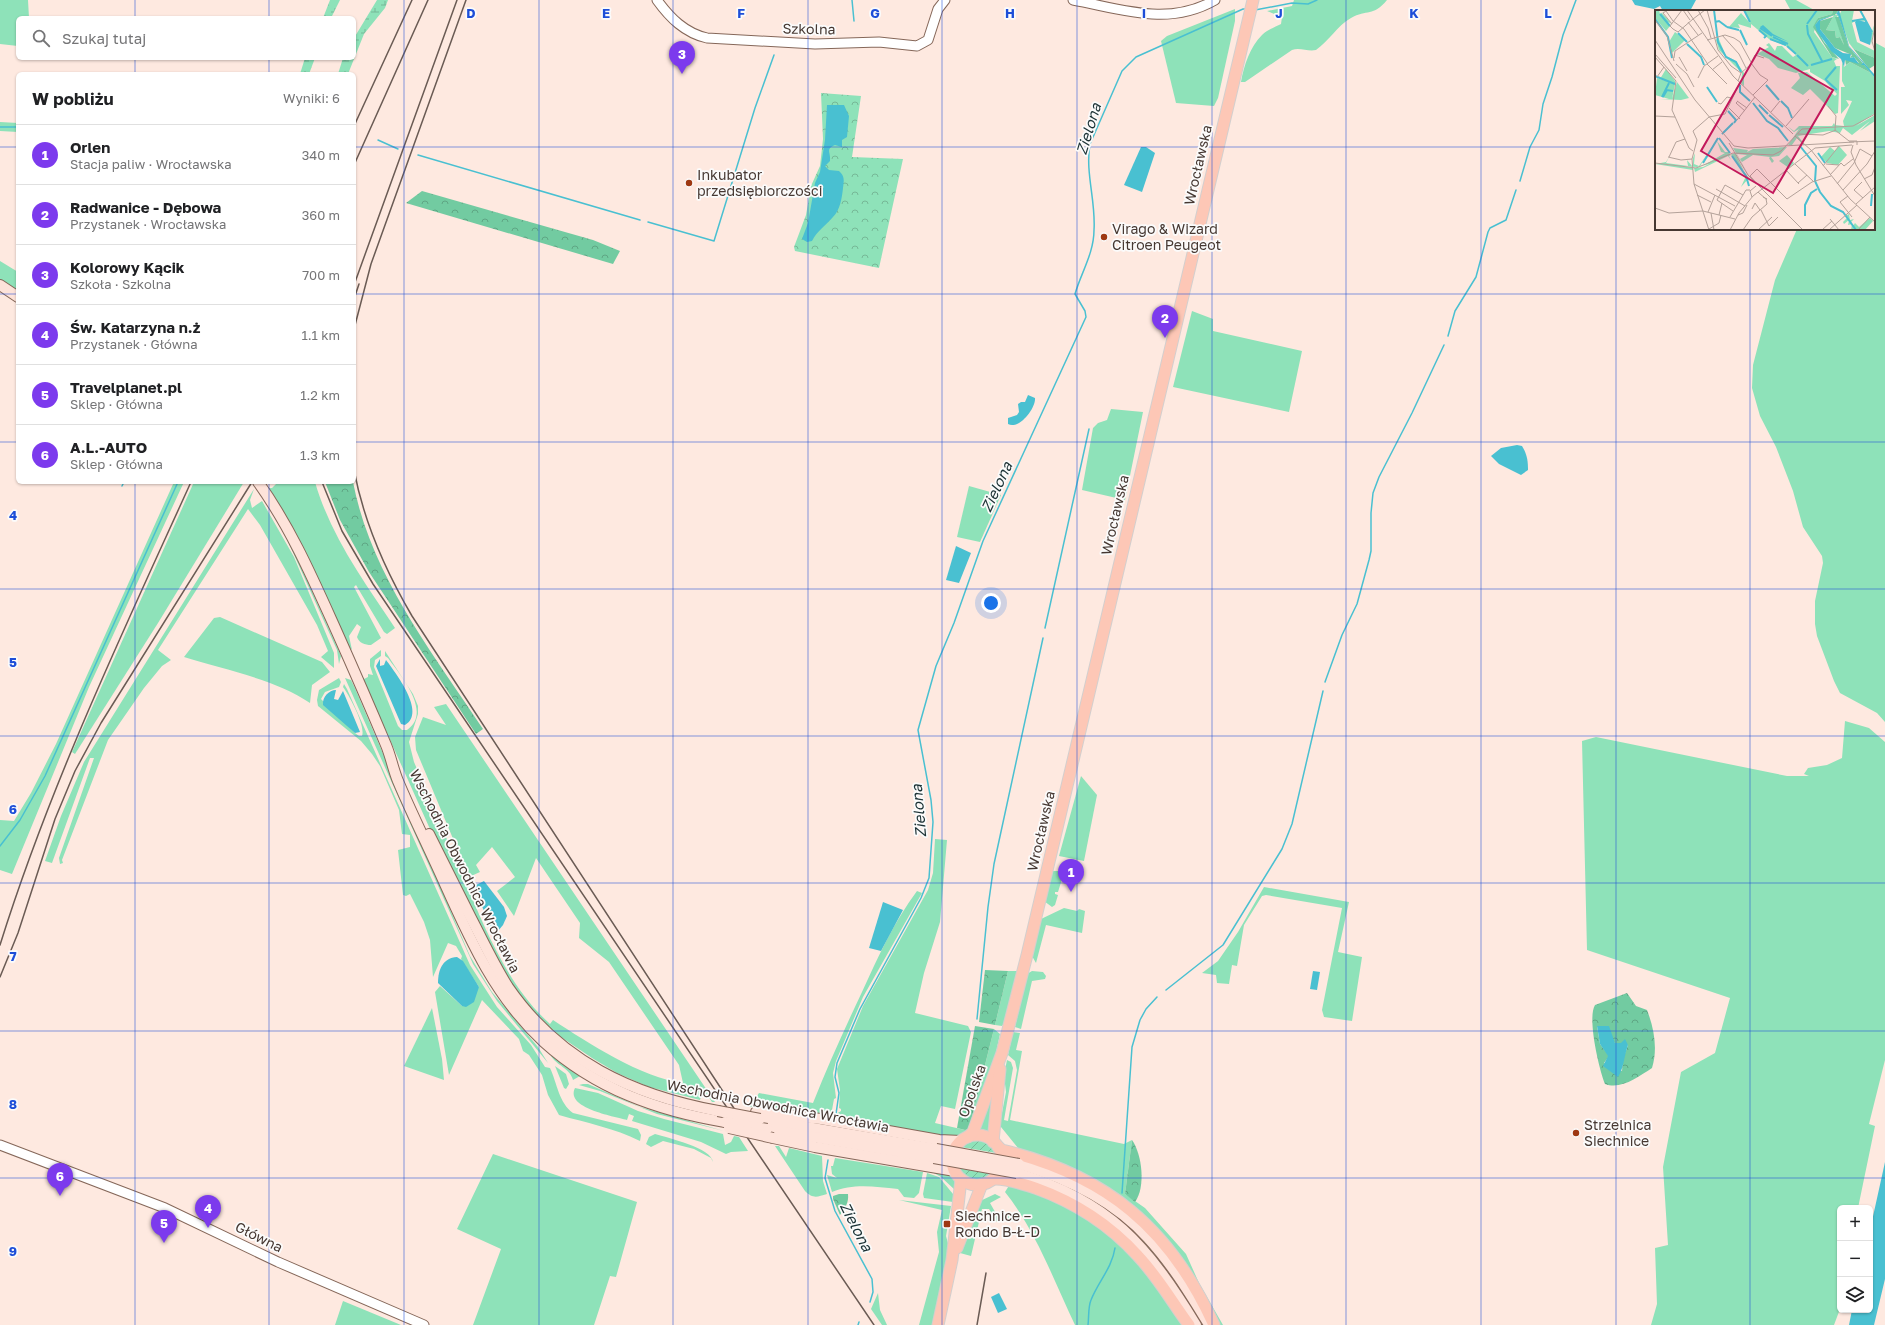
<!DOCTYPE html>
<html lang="pl">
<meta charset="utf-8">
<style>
body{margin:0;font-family:"Golos Text",sans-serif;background:#f6f6f6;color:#202124}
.controls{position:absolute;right:12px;bottom:12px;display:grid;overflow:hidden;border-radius:6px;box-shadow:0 1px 3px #0004}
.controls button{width:36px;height:36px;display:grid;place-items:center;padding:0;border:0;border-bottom:1px solid #e0e0e0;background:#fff;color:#202124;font:20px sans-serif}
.you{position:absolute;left:991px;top:603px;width:14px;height:14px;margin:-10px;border:3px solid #fff;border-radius:50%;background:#1a73e8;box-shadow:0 0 0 6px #1a73e833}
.badge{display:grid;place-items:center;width:26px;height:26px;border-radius:50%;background:#7c3aed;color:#fff;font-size:13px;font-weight:700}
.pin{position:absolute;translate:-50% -33px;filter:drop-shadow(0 1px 2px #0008)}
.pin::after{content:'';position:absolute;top:21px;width:14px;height:12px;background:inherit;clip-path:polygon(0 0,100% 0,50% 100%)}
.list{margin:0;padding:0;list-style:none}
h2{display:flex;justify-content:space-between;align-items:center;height:52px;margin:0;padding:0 16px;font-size:17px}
h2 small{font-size:13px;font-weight:400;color:#757577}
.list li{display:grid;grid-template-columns:26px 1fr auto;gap:12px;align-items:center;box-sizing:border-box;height:60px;padding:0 16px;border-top:1px solid #e0e0e0}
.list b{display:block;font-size:15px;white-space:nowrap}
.list p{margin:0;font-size:13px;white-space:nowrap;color:#757577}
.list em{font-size:13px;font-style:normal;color:#757577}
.icon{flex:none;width:22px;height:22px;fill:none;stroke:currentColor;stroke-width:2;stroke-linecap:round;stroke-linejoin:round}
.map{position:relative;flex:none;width:1885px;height:1325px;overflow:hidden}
.search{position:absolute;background:#fff;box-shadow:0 1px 3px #0004;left:16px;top:16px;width:340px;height:44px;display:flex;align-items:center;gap:10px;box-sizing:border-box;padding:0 14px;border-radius:6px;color:#757577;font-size:15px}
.panel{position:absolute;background:#fff;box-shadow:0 1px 3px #0004;left:16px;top:72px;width:340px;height:412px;border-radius:6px}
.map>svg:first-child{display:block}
.grass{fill:#8ee2b9}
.forest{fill:url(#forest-crowns);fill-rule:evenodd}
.wetland{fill:url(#wetland-marsh)}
.park{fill:url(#park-crowns)}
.garden{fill:url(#garden-furrows)}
.water{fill:#49c0d1}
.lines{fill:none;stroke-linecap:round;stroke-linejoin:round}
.stream{stroke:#49c0d1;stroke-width:1.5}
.tertiary-casing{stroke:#856759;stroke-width:11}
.secondary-casing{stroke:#856759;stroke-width:12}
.primary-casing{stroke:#d3cfce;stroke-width:13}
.tertiary{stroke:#fff;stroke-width:9}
.secondary{stroke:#fee3da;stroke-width:10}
.primary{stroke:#fdc7b6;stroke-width:11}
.rail{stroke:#6a5b54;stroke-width:1.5}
.secondary-bridge-casing{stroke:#856759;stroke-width:12;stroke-linecap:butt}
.secondary-bridge{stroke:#fee3da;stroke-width:10}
.grid{fill:none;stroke:#1d4ed8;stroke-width:1;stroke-opacity:0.55}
.poi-dot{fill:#9e3812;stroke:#fbfbfb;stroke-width:1.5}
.labels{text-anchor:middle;stroke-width:3.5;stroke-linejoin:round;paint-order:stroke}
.street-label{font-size:14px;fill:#463832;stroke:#fbfbfb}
.poi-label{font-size:14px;fill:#463832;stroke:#fbfbfb;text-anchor:start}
.water-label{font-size:15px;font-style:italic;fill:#1c3134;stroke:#fbfbfb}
.inset-river{fill:none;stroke:#49c0d1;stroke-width:2}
.inset-road{fill:none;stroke:#b4a29a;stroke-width:1}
.view{fill:#c2185b;fill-opacity:0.15;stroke:#c2185b;stroke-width:2}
.inset-edge{fill:none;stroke:#463832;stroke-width:2}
.grid-label{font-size:13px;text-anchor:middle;font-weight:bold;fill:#1d4ed8;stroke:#fbfbfb;stroke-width:3.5;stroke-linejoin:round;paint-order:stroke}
</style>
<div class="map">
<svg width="1885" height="1325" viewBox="0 0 1885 1325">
<defs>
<pattern id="forest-crowns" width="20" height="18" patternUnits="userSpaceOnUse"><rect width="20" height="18" fill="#72cba1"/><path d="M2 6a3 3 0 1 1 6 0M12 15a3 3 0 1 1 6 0" fill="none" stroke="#5fa684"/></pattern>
<pattern id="wetland-marsh" width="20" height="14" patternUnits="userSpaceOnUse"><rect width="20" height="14" fill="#8ee2b9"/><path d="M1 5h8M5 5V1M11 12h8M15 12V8" fill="none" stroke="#76b897"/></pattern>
<pattern id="park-crowns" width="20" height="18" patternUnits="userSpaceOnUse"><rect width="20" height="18" fill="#8ee2b9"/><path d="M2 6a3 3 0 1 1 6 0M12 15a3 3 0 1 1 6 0" fill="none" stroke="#76b897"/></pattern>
<pattern id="garden-furrows" width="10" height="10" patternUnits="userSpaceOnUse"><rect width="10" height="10" fill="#8ee2b9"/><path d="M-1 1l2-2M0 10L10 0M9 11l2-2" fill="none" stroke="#76b897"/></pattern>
</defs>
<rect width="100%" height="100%" fill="#fee9e0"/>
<g class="grass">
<polygon points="0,0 28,0 29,18 18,18 18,46 0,44"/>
<path d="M1294,0H1387C1373,17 1367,9 1351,18C1337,26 1329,41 1316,50C1308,52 1300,47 1292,50L1245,82H1241C1244,65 1250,47 1262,35C1267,30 1275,27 1281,24L1282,17L1267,11L1292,6Z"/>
<polygon points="1785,0 1796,0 1816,11 1791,11"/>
<polygon points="1235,9 1235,21 1218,98 1214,106 1176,103 1161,41 1167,36"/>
<polygon points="1874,42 1885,48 1885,722 1877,713 1840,693 1834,681 1817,636 1815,624 1815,601 1823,563 1822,556 1803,527 1793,491 1776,447 1760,416 1752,388 1753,365 1775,280 1797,229 1874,229"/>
<polygon points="0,122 18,123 18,132 0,131"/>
<polygon points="0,261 18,272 18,292 0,280"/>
<polygon points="1192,311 1213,319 1213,331 1302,351 1289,412 1173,387"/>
<polygon points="1111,409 1143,412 1125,500 1082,490 1093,428 1098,423 1107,420"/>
<polygon points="174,482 184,482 89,687 12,874 0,870 0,820 14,821 31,793 56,744"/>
<polygon points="194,482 244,482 158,623 75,754 72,752"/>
<path d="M278,482H315C331,537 364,581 395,628L387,634L384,632L356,585L354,587L381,638L371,645C365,645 359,643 357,637L361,627L357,624L349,636L352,650L348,645C324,591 299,539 267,488H272Z"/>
<polygon points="969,486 1001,495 980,542 957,537"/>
<polygon points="254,489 250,500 252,508 262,501 294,557 334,653 334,668 321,657 328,651 317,625 260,525 248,509 158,650 171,660 162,666 144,688 108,740 62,860 63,863 60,864 59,858 94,758 90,758 52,863 45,861 61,816 84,762"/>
<polygon points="281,526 282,525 341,656 339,664 337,650"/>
<path d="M220,617L322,662L330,672L312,685L310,703C277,680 223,669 184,657L214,618Z"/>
<path d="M381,650V656L375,660L374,667L398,726L402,730H407C433,712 400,675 388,658L385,656V651L413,694L418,706V714L409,742L414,762C431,801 447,840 464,879C486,931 508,986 550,1024L553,1020C588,1043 642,1078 683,1083L679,1065L609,962L579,938L580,923L536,858L514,916L497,891L515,877L492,847L476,865L480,872L469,877L416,750L415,737L423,717L446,725L434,707L446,704L715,1102H712L708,1096L702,1093L700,1100L649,1087L617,1073L592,1058L561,1037L540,1019L514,990L475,920L459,881L434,838L361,675L364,679L368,677V674L373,675L370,666V659Z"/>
<path d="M339,678L341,682L339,687L325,692L321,699L355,733L359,736H362C366,726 349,695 343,687L344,684L347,689L470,965L497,1007L531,1045L545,1067L550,1068C557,1083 559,1103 573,1113L638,1129L641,1135L640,1141C614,1128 587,1123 559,1115L548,1095L542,1075L529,1055L523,1051L519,1039L482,1000L449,1075L435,992L440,986L462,1006L479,987L461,959L462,956L456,946L448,943L433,977L430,940L424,922L410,894L406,896L403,895L398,850L410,847V835L402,834L399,810L380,766L372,754L361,741L318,706L317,700L319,690Z"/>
<polygon points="345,678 351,680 354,686 470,956 492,992 538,1047 548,1063 497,1001 473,964"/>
<polygon points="1845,721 1869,728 1885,742 1885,1060 1869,1124 1875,1126 1858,1208 1840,1208 1840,1309 1834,1325 1651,1325 1657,1304 1655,1248 1668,1245 1663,1167 1681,1072 1715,1053 1730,998 1587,950 1582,741 1596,737 1787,776 1809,776 1804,774 1808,768 1827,765 1842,758"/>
<polygon points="1081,776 1097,795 1084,861 1059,856"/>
<path d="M935,839L947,840L940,922L924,973L915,1013L968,1026L971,1032L955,1109L941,1106L935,1123L965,1130L969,1129L994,1029L1000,1034L993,1067L970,1131L956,1138L764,1109L765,1100H757L753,1107H750L759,1093L813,1103C828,1065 845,1028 862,992C878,957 894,922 917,891L922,893L863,997L836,1061L833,1073L836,1098L834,1099L832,1110L836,1114L841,1111V1109L839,1108L840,1090L837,1069L856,1023L863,1006L928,890L933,873Z"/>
<polygon points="1052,871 1058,871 1062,879 1058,892 1055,892 1055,894 1058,895 1055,905 1052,907 1044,901"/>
<polygon points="1264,887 1349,902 1338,952 1362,957 1352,1021 1324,1017 1322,1010 1342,908 1266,895 1262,896 1244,925 1237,966 1232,965 1229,984 1217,983 1216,975 1202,973 1218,961 1238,932"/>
<polygon points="1064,908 1077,911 1079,909 1085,911 1082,933 1046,925 1036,963 1032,956 1041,919"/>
<polygon points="1008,971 1017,971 1004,1023 1002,1026 995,1025"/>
<polygon points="1032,971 1043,972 1046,976 1045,979 1032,981 1021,1029 1015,1027 1027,974"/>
<polygon points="432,1008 442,1059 444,1080 404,1066"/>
<polygon points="1013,1032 1020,1033 1016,1050 1022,1051 1010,1120 1124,1144 1132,1140 1125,1194 1145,1208 1186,1254 1199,1283 1223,1325 1219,1325 1172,1248 1018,1151 1018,1148 1001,1127 1000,1123 1006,1092 1004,1075 1007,1060 1011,1062 1013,1068 1004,1120 1008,1121 1017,1070 1015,1061 1008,1055"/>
<path d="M552,1054L580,1074V1076L573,1080C570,1068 556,1065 551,1056Z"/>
<polygon points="555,1066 566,1074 569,1084 566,1089 564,1088"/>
<polygon points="995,1081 988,1134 978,1131"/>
<polygon points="583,1084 588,1084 640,1107 724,1131 657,1114 600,1091 579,1085"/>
<path d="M575,1088L598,1093L638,1111L664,1119L723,1134L725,1145L731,1142L734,1136L739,1137L748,1151L731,1152L726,1154L701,1142L632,1121L634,1116L629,1114L627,1120C613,1116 565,1108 575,1088Z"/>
<path d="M655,1134C668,1138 712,1148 713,1162L711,1158L694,1149L663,1141L651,1147L646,1144L649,1137Z"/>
<path d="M775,1146H779L786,1157L789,1148L822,1156L823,1181L827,1194C817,1197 813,1199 805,1191Z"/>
<polygon points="493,1154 637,1202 616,1277 610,1276 594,1325 473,1325 501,1249 457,1229"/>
<path d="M835,1158L923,1172L919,1193L914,1198L904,1197L898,1189C875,1187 854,1183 832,1192L827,1175L837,1178L832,1174L831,1166H833Z"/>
<path d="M1019,1167C1041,1176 1065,1184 1087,1195C1140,1223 1173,1275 1204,1325H1201L1170,1276L1140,1240Z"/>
<polygon points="932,1172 950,1174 956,1182 955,1190 941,1177"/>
<polygon points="927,1173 939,1177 953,1194 953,1202 924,1198 923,1194"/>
<path d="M1010,1184L1043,1193L1096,1222L1137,1259L1185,1325H1075C1054,1281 1036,1231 1005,1192Z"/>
<polygon points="995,1194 1001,1197 990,1203 998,1217 1011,1215 1012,1218 997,1222 989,1209 982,1209 971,1256 960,1253 978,1202"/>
<polygon points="899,1200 951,1206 946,1236 949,1247 933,1325 919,1325 939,1252 937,1232 942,1210"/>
<polygon points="878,1293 880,1310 887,1325 882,1325 871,1309"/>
<polygon points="343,1301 401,1325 335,1325"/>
</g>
<g class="forest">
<polygon points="422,191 593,240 620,251 613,264 406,203"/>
<path d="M325,482H353C371,575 432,652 483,729L476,734L369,572L340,520Z"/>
<polygon points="985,970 1008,971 995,1025 979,1022"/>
<path d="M1627,993L1636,1006L1647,1010C1654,1028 1658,1049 1652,1068C1638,1077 1621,1090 1605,1084C1599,1069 1587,1018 1595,1005ZM1597,1026L1615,1043H1621L1628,1045L1623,1059L1622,1071L1604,1063L1609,1056L1600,1044Z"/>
<polygon points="975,1026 994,1029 969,1129 965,1130 957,1128"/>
<path d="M1132,1140C1142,1154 1146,1187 1135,1202L1125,1194Z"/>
<path d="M839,1194H848C849,1203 845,1208 840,1215L833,1199V1196Z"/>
</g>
<g class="wetland">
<polygon points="330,0 340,0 331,18 323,18"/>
<polygon points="377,0 388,0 385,8 364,34 348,74 338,74 343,58 354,58 354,38"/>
<polygon points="305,58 315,58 309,74 300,74"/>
</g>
<polygon class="park" points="821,93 861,96 852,157 903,159 879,268 795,251 794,247 806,215 811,186 820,166 823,139"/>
<g class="garden">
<path d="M974,1140C984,1139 991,1145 996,1153L961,1147Z"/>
<path d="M957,1168L992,1174C981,1186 964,1181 957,1168Z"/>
</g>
<g class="water">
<polygon points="1632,0 1696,0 1690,11 1663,11 1660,6 1654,9 1635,5"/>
<path d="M827,105H844L849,116L847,137L842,140V147L835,145C825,149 831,152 830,161L825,166L829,170L839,171C845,176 844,181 843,188C842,198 840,210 833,217C825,226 817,231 812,241L807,242L802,239L808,223L815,183L820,172L825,140Z"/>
<polygon points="1141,147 1146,147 1155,153 1142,192 1124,185"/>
<path d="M1028,395L1035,398C1036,408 1019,430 1008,424V418L1017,415L1019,412L1018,404L1021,402H1025Z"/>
<path d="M1517,445L1522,446C1527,454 1528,461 1528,470L1521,475L1499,464L1491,456L1501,448Z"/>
<polygon points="956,546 971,553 959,583 946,580"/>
<path d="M380,659V666L384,665L386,660C395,672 427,713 405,725L401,724L376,666Z"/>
<path d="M336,690L334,699L338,700L343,691L360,732L355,733L323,705C322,697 329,690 336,690Z"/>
<polygon points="484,881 504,907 507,916 503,925 498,931 490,926 474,886"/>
<polygon points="883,902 903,910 881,951 869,948"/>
<path d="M457,957L463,961L479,987L474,1002L466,1007L462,1006L438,983C438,969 443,958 457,957Z"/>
<polygon points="1313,971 1320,972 1317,990 1310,989"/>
<path d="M1597,1026H1609L1615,1043H1621L1625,1039L1628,1045C1624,1056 1624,1068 1618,1077L1603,1066L1608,1056L1600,1044Z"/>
<polygon points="1885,1162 1885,1279 1874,1325 1849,1325 1852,1310 1870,1310 1870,1230"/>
<polygon points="999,1293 1007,1309 998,1313 991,1297"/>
</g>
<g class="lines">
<g class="stream">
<polyline points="852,0 854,21"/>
<polyline points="1255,10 1292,3 1308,4 1317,0"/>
<polyline points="0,127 18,127"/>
<polyline points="378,140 398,149"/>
<polyline points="418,155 640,220"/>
<polyline points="1520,181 1530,147 1539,130 1543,104 1552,77 1563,35 1576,0"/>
<polyline points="648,222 714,241 755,108 774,55"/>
<polyline points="1448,336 1455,311 1476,277 1488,232 1490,228 1506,220 1516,190"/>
<polyline points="122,486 124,482"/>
<polyline points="1045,628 1089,429"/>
<polyline points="1325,682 1342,635 1357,604 1369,560 1371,551 1371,513 1373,493 1379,477 1412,413 1444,345"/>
<polyline points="0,846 20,820 45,776 178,482"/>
<polyline points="1166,990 1223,945 1282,849 1292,824 1323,691"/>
<polyline points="977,1019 988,907 994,864 1043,638"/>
<path d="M836,1114L839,1093L835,1077L837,1063L860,1009L921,898L929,878L933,822L931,800L918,730L936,666L954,623L983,541L1086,317L1085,311L1075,294C1081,273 1094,253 1094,230C1096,201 1085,173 1090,144L1122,71L1136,57L1243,9H1247"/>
<polyline points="828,1160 825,1178 835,1211 872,1279 873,1292 870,1302"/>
<polyline points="1122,1193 1132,1047 1140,1020 1146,1009 1157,997"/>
<polyline points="858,1325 859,1322"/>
<path d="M1088,1325C1089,1317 1088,1307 1091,1300C1098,1282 1112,1268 1115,1248"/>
</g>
<defs>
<g id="tertiary">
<path d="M657,0C670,18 685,33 707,38L815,44L879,42L917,46L928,40L938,9L945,0"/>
<path d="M1073,0C1122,9 1168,27 1215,0"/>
<polyline points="0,1145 165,1208 278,1262 424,1325"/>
</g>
<g id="secondary">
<polyline points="0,285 18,297"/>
<path d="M258,482C291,528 313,579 336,630C353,668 370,707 386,745C391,757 393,769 398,781C411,812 426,842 440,873C468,935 493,995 544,1042C596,1089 658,1111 725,1122"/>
<path d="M429,834C443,862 457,890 471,918C483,941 494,965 508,987C559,1061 632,1095 718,1111"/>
<polyline points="756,1112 821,1119 939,1140 961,1141"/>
<polyline points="760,1119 936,1149"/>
<polyline points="767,1129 934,1158"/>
<polyline points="773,1138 815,1147 955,1171"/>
<path d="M1019,1164C1067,1178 1114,1201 1148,1238C1172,1264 1190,1294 1208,1323"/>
<path d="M1017,1173C1110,1201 1147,1245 1196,1325"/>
</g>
<g id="primary">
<circle cx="977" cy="1160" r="25"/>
<polyline points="968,1137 973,1132 1002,1053 1027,955 1253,0"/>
<polyline points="993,1142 1000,1069"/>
<path d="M998,1147L1002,1150C1106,1175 1170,1228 1214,1325"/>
<path d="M993,1179C1007,1178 1022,1184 1035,1188C1074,1202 1110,1225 1138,1256C1158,1277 1172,1302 1189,1325"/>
<polyline points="957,1248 982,1184"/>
<polyline points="938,1325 952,1260 961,1179"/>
</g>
</defs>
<use href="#tertiary" class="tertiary-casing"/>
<use href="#secondary" class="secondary-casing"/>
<use href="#primary" class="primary-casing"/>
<use href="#tertiary" class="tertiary"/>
<use href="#secondary" class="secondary"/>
<use href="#primary" class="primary"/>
<g class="rail">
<polyline points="354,126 412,0"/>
<polyline points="354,165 428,0"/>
<polyline points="354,285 457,0"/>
<polyline points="354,299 359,284"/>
<polyline points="354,329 371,264 466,0"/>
<path d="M354,470C364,523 385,570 412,616L739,1116"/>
<polyline points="322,482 342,531 373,584 874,1325"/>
<path d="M0,945C50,785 122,634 191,482"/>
<polyline points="0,977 18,933 55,819 75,771 101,723 252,482"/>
<polyline points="977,1325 986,1273"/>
</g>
<defs>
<g id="secondary-bridge">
<polyline points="718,1111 760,1119"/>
<polyline points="725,1122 767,1129"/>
<polyline points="729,1128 773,1138"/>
<polyline points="936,1149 1019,1164"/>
<polyline points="934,1158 1017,1173"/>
</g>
</defs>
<use href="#secondary-bridge" class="secondary-bridge-casing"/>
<use href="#secondary-bridge" class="secondary-bridge"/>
</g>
<path class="grid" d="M135,0V18M269,0V18M404,0V1325M539,0V1325M673,0V1325M808,0V1325M942,0V1325M1077,0V1325M1212,0V1325M1346,0V1325M1481,0V1325M1616,0V1325M1750,0V11M135,58V74M269,58V74M0,147H18M354,147H1656M1874,147H1885M1750,229V1325M0,294H18M354,294H1885M0,442H18M354,442H1885M135,482V1325M269,482V1325M0,589H1885M0,736H1885M0,883H1885M0,1031H1885M0,1178H1885"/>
<g class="poi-dot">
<circle cx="689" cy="183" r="4"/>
<circle cx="1104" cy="237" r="4"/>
<circle cx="1576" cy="1133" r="4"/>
<rect x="943" y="1220" width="8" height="8" rx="2"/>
</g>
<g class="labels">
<g class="street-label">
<text transform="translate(809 29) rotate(1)" y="5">Szkolna</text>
<text transform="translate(1198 165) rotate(-77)" y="5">Wrocławska</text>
<text transform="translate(1115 515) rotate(-77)" y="5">Wrocławska</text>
<text transform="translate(1041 831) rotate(-77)" y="5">Wrocławska</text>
<text transform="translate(465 871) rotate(63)" y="5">Wschodnia Obwodnica Wrocławia</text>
<text transform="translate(972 1091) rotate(-70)" y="5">Opolska</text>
<text transform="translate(778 1106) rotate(11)" y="5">Wschodnia Obwodnica Wrocławia</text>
<text transform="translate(259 1237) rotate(26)" y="5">Główna</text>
</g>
<g class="poi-label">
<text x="697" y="180">Inkubator<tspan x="697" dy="16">przedsiębiorczości</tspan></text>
<text x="1112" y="234">Virago &amp; Wizard<tspan x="1112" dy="16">Citroen Peugeot</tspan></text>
<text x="1584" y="1130">Strzelnica<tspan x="1584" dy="16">Siechnice</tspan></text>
<text x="955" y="1221">Siechnice –<tspan x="955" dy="16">Rondo B-Ł-D</tspan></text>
</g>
<g class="water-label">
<text transform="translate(1089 129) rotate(-73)" y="5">Zielona</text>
<text transform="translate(997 487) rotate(-65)" y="5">Zielona</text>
<text transform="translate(919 811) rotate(-95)" y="5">Zielona</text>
<text transform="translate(856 1227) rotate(63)" y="5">Zielona</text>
</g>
</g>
<g transform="translate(1655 10)">
<rect width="220" height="220" fill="#fee9e0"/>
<path d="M0,0H4L5,4L11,0L7,3L17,14L13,12L15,16L11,21L0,8ZM90,0H178L177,4L163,8L159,22L177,47L182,49L179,51L181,56H185L183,103L180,104L155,79L148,85L136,78L145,68L143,63L152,62L180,86L182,84L170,71L155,62V59L141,63L123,58L114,49L102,44L114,37L111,35L114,33L120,41L122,36H127L138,47L141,45L133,37L114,29L96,14V18L83,14L85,18L74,17L86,3L95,13ZM187,0H199L197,11L209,8L205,0L217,22L220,12L216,35L210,11L202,10L197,13L202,32L220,41V48L199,39L194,33L184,5ZM179,5H183L184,7L182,6V11L189,35L185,27L181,28L180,21L171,20ZM20,22L30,30L17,43V48L14,32ZM63,27L71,46L81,51L89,63V76L86,73L87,63L64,40L61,30ZM187,52L189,57L195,52L216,63L220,68V103L201,116L220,105V111L205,121L215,111L197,125L188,118L185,123L174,121L143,126L150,135H145H148L142,128L137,135H133L144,119L139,122L132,116L139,121L144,116H177L179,113L180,115L189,116L188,111L197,91L191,90L194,95L186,104V77H190L187,71ZM2,68L20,74L17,89L22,72L34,88L26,90L5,89H14L0,85ZM62,131L70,142H74L75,145L80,143L89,161L80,150L94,168L86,177L91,166L76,145L74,146L76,150L73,146L40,162L39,158L48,157L54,154L42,157L25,156L38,158V160L0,154L11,152L14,147L11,153L33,156L32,150L37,156H38V148L40,143L39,154L44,156L59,134L45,156L49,155L70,143L66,142ZM132,137L124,146L116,147L119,151L117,153L114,148L115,147L98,145L87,152L85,149L92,145L82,144L94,166L78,138L93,140L92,142L98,139ZM132,145L139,153L134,158L124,151ZM194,204L195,210L199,209L196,212L198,216L200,213L204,217L215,208L218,211L210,220H196L197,214L193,215L194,210L189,214L188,212L192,208L190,206Z" fill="#8ee2b9"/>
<path d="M178,0H184L180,5L164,10L160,15L169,32L184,49L177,47L158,17L163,8L177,4ZM178,7L171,20L180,21L181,28L185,27L189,35L181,10L180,7H184L194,37L216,63L195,52L191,55L190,49L204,53L199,47L195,48L197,45L180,38L165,19V11ZM194,33L199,39L220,48V55L214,59Z" fill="#72cba1"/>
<path d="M11,59L20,71V74L5,69ZM184,136L192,145L183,155L172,153L166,147L175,137L180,141Z" fill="#8ee2b9"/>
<path d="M184,0L194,36L219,64L220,68L209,55H206L208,53L194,37L183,5L181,4ZM179,5L165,11V19L180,38L188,43L196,44L195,48L199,47L204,54L190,50L189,57L186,49L176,41L162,21L160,15L164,10ZM202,10L211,12L217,23L215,35L205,31L200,12ZM108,15L118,24L134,32L116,25L105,17Z" fill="#49c0d1"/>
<path class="inset-river" d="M59,0L63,32L71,47L81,52L86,62M89,0L95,12M205,0L217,22M5,4L15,16M0,9L13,27L17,48M197,11L209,9M60,12L64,11L72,17M152,14L162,0M152,15L153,24L167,51M72,17L84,20M105,18L117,26M85,20L92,35M104,20L111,26L109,28M23,23L32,32M118,27L133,34M115,29L131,35M32,34L46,47L49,55M132,36L141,44M142,45L153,56M156,55L177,49M0,66L20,74M170,70L181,57M171,70L182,80M85,75V82L95,91M111,75L124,90M52,77L62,92M7,87L14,73M8,87L12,80L18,81M126,91L133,98L137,108M98,93L112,111L123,118L133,131M104,95L113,104M73,101L81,110L79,113M114,105L128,117M67,124L78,113M64,128L75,143M145,136L161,156L160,171L165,182L176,196L188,202L201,220M163,143L170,153M77,146L91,166L94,176M48,153L63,128M216,196L217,184M150,206V195L156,183L162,179"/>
<path class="inset-road" d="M27,0L15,16L18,19L23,22L38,9M28,0L35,10M32,0L78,66L138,124M43,0L53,18L56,28M52,0L63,40L76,56L86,63M38,9L50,0M0,10L12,26L19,51M33,12L43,25M17,14L8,3L11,1L18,11L29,19L52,53M220,17L217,31L220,42M67,25L84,44L91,58M0,30L40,90L79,136L93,138L199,132M52,30L70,25L79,28L85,32L96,52M0,44L21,68M0,47L21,71L17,100L34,138L38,141M24,47L32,61M19,48L20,41L47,23M96,53L105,65L113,70L98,85M21,54L32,64L39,77M52,54L72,74M57,60L67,52M2,67L9,57M43,68L49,56L63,46M83,71L86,63L95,55L100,45L109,48M82,91L92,98M83,91L81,93L90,101M63,93L66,94L72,87L76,88M173,96L181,106L180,120L194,131H202V135M74,98L85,109M116,102L125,91M0,106L20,107M82,110L100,87M131,116L154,89M143,124L168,125L181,120M140,126L156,140L195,189L220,212M194,132L220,131M74,133L93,165L148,220M198,135L196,142L201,155L220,186M205,139L217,146M13,147L26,150L37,149M14,147L21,132L30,129M0,153L41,158L78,143L118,145L126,141L147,119L198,116L220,104M140,154L159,172M171,154L184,155M168,156L184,136M131,160L144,174M175,165L186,153L189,156L198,149M209,169L217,165L220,157M115,172L132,189M207,172L199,180L208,188M143,173L152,165M39,174L80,196M182,174L199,153L205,139M61,179L90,196M107,179L95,166L102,159L115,172M188,180L212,154L220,141M103,182L104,183L111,189H112L108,187M42,185L56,192M193,186L185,192L197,207M97,187L95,181L101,176M132,189L157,172L176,166M201,194L220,177M0,198L14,203L48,201L80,209M97,199L100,193L105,200M106,200L114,216L123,207M78,201L62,190L70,175L88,185M53,202L60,185M56,203L59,220M64,205L67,193M83,205L88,203L92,195M75,207L91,180H95M175,209L184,220M54,219L64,213L66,205M54,220L39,174L37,149L42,130L38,121L54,107L70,104L85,72M75,220L84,203L98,186L160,138L197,135M88,220L97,207L112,194L111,189M103,220L117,207M167,220L177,211M174,220L202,195M203,220L215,207"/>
<path class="view" d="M105,38L178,80L118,183L46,141Z"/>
<rect width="220" height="220" class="inset-edge"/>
</g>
<g class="grid-label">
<text x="471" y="18">D</text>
<text x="606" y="18">E</text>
<text x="741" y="18">F</text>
<text x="875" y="18">G</text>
<text x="1010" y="18">H</text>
<text x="1144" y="18">I</text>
<text x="1279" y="18">J</text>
<text x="1414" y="18">K</text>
<text x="1548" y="18">L</text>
<text x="13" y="520">4</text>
<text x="13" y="667">5</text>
<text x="13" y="814">6</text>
<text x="13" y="961">7</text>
<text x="13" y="1109">8</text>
<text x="13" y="1256">9</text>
</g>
</svg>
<div class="controls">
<button>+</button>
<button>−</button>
<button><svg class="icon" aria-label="layers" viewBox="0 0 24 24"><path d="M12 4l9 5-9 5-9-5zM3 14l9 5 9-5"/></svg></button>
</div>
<div class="you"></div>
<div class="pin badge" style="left:1071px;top:892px">1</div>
<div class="pin badge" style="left:1165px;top:338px">2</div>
<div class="pin badge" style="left:682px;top:74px">3</div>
<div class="pin badge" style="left:208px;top:1228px">4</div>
<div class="pin badge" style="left:164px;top:1243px">5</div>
<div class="pin badge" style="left:60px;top:1196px">6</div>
<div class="search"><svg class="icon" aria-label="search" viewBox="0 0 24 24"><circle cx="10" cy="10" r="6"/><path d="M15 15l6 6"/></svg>Szukaj tutaj</div>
<section class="panel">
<h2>W pobliżu<small>Wyniki: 6</small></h2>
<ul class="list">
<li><span class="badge">1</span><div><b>Orlen</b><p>Stacja paliw · Wrocławska</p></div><em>340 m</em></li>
<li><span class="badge">2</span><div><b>Radwanice - Dębowa</b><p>Przystanek · Wrocławska</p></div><em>360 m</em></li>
<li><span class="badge">3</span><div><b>Kolorowy Kącik</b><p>Szkoła · Szkolna</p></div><em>700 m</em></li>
<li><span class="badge">4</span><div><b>Św. Katarzyna n.ż</b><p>Przystanek · Główna</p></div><em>1.1 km</em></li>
<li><span class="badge">5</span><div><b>Travelplanet.pl</b><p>Sklep · Główna</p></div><em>1.2 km</em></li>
<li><span class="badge">6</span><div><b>A.L.-AUTO</b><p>Sklep · Główna</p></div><em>1.3 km</em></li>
</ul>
</section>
</div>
